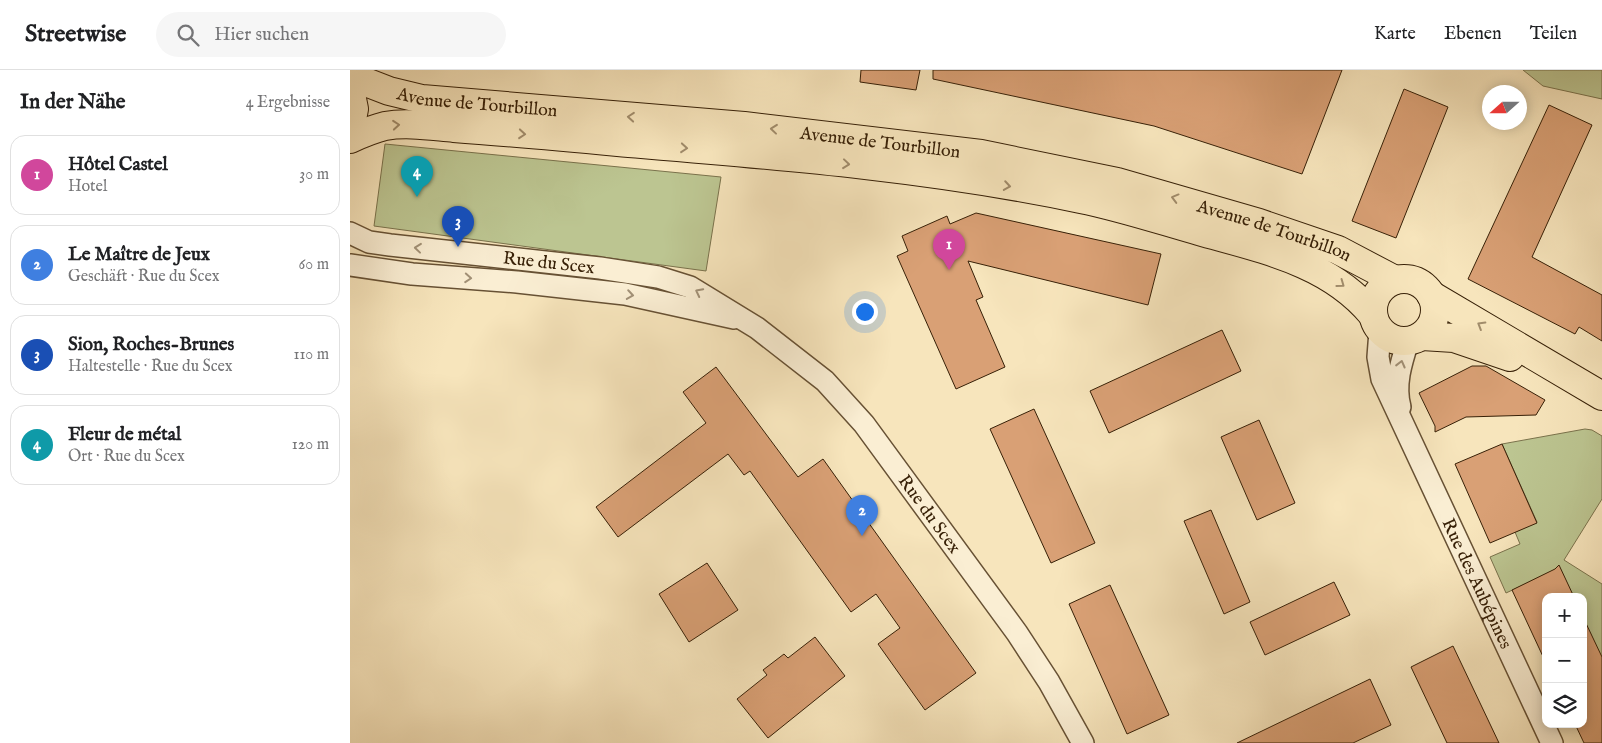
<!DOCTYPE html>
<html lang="de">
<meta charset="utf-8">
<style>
body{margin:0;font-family:"IM FELL English",serif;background:#f6f6f6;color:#202124}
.controls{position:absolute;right:15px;bottom:15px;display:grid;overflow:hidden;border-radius:10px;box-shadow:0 2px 12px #0003}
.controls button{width:45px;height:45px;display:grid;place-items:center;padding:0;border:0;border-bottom:1px solid #e0e0e0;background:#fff;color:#202124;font:25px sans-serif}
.compass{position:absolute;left:1132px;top:15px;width:45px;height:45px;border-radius:50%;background:#fff;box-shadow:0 2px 12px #0003;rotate:249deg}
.you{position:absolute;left:514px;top:241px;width:18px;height:18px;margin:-12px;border:4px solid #fff;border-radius:50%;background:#1a73e8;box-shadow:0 0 0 8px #1a73e833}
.badge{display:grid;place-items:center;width:32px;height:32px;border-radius:50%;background:#1a73e8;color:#fff;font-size:16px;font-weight:700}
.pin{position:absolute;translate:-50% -41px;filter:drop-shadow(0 1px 2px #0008)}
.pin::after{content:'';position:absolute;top:26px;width:18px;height:15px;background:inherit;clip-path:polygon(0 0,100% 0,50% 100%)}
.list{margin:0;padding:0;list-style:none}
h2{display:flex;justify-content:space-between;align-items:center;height:65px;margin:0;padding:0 20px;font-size:21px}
h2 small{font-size:16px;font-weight:400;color:#757577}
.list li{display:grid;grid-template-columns:32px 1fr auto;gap:15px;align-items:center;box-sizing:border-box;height:80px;margin:0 10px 10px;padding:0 10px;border:1px solid #e0e0e0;border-radius:15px}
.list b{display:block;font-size:19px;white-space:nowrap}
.list p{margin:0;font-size:16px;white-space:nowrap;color:#757577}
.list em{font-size:16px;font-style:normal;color:#757577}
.icon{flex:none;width:28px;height:28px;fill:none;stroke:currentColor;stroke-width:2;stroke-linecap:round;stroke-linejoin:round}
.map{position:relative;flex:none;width:1252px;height:673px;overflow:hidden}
header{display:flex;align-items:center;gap:30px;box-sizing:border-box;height:70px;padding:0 25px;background:#fff;border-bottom:1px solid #e0e0e0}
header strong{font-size:24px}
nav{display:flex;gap:28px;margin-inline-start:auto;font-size:18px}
.search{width:350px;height:45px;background:#f6f6f6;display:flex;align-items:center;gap:12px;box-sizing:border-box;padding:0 18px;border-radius:28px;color:#757577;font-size:19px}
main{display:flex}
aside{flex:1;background:#fff}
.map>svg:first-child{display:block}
.green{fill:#bcc591;stroke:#7a724c}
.building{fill:#d9a075;stroke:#372007}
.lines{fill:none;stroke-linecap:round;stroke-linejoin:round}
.minor-casing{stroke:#675134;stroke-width:24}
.primary-casing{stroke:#372007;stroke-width:30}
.minor{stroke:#faeed3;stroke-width:21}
.primary{stroke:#f7e5bc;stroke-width:28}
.oneway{stroke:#a18c6b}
.oneway2{stroke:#a29177}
.labels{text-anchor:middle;stroke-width:5;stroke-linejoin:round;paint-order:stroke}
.street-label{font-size:18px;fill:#372007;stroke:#faeed3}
</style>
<header>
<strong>Streetwise</strong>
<div class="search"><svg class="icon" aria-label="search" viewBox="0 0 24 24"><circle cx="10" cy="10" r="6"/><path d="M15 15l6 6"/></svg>Hier suchen</div>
<nav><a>Karte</a><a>Ebenen</a><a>Teilen</a></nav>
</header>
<main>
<aside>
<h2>In der Nähe<small>4 Ergebnisse</small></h2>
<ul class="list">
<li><span class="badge" style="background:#d1479c">1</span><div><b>Hôtel Castel</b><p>Hotel</p></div><em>30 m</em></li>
<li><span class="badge" style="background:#3f7fe0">2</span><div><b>Le Maître de Jeux</b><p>Geschäft · Rue du Scex</p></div><em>60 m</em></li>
<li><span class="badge" style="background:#1a4fb4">3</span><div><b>Sion, Roches-Brunes</b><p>Haltestelle · Rue du Scex</p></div><em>110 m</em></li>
<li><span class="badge" style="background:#0f9aa8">4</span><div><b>Fleur de métal</b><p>Ort · Rue du Scex</p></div><em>120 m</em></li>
</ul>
</aside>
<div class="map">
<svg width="1252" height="673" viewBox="0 0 1252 673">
<rect width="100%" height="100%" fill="#f7e5bc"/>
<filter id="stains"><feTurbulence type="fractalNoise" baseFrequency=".004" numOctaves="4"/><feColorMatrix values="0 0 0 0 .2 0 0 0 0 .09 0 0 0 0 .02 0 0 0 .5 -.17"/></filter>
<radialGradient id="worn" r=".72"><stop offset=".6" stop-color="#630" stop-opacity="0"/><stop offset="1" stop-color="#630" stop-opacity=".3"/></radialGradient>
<g class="green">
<polygon points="1173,0 1252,0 1252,29 1193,16"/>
<polygon points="35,74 371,107 356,201 24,156"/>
<polygon points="1235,359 1242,360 1252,366 1252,429 1214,490 1252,514 1252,589 1233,550 1233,527 1222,527 1210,498 1156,523 1140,487 1170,474 1165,462 1187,452 1152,374"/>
</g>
<g class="building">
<polygon points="511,0 570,0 566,20 510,12"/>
<polygon points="583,0 992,0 952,104 804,56 583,9"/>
<polygon points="1054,19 1098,37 1046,168 1002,151"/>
<polygon points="1199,35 1242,55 1182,187 1252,225 1252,271 1229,257 1225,264 1118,209"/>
<polygon points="626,143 811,184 798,235 618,191 633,227 626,230 655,297 606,319 547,186 558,181 552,166 597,146 600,154"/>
<polygon points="872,260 891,301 759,363 740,321"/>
<polygon points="1122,296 1136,296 1195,330 1186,345 1116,347 1085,362 1085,356 1069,323"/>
<polygon points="366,297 448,407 473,389 626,603 575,640 528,574 550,558 526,524 501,542 400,401 394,405 378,384 268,467 246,437 356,353 333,322"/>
<polygon points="684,339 745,473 701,493 640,359"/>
<polygon points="909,350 945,433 907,450 871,367"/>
<polygon points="1152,374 1187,453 1140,473 1105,394"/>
<polygon points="861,440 900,532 874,544 834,451"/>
<polygon points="357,493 388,540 339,572 309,524"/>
<polygon points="1209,495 1224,527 1196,527 1196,593 1162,520 1205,499"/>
<polygon points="984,512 1000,545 915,585 900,552"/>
<polygon points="760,515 819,645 777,664 719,534"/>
<polygon points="1233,547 1252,587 1252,673 1234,673 1225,654 1233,654"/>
<polygon points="465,567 495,606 418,668 387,629 417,605 413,600 434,584 438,588"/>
<polygon points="1103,576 1149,673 1097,673 1061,597"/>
<polygon points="1020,609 1041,655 1003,673 887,673"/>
</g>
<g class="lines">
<defs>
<g id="minor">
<path id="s1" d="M0,163L19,172L40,175L250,198L308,207L340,217L407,258L475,311L514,354L667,563L699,612L733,673"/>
<polyline points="0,195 62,204 167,212 275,224 384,248"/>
<path id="s2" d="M1030,261L1028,287L1032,309L1202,673"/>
<path d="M1050,337C1044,315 1051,293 1058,271"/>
</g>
<g id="primary">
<path id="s3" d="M0,6L39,21L72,29L394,56L631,84L767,112L909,153L988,180L1045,210"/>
<polyline points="0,19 4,39 0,60"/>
<path d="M0,69C11,64 23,59 35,56C57,52 81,56 104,58C158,62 213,67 268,72C422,85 579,97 731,129C771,137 810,150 849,161C912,179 979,192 1022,244"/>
<circle cx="1054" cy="240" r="31"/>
<polyline points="1081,225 1252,326"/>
<polyline points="1072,266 1104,268 1160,287"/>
</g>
</defs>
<use href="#minor" class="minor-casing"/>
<use href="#primary" class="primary-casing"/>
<use href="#minor" class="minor"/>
<use href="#primary" class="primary"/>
</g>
<defs><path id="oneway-chevron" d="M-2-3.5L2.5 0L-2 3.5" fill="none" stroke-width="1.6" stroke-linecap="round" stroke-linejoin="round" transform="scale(1.25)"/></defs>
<g class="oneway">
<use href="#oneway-chevron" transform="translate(281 47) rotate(-175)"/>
<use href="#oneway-chevron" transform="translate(46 55) rotate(-5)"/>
<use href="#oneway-chevron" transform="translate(424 59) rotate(-174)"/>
<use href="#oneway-chevron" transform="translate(172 64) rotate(5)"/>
<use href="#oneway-chevron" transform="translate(334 78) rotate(5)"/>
<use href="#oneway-chevron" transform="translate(496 94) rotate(6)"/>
<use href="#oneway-chevron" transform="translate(657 116) rotate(9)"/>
<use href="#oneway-chevron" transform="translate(825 128) rotate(-165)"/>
<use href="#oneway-chevron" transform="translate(991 214) rotate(36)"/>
<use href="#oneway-chevron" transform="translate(1131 255) rotate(-149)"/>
</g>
<g class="oneway2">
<use href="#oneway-chevron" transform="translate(68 178) rotate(-174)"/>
<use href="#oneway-chevron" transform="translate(118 208) rotate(4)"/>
<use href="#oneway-chevron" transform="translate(349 222) rotate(-153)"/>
<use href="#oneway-chevron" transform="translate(280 225) rotate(9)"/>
<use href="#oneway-chevron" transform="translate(1051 294) rotate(-76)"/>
</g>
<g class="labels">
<g class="street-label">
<text dy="6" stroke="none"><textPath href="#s3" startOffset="131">Avenue de Tourbillon</textPath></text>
<text dy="6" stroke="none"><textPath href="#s3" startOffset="536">Avenue de Tourbillon</textPath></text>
<text dy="6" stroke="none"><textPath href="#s3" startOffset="941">Avenue de Tourbillon</textPath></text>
<text dy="6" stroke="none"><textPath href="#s1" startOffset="202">Rue du Scex</textPath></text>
<text dy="6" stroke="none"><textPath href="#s1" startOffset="680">Rue du Scex</textPath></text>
<text dy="6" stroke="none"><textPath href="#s2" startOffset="274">Rue des Aubépines</textPath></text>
</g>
</g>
<rect width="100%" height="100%" filter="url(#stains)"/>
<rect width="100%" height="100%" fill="url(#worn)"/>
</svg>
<div class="controls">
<button>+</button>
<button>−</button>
<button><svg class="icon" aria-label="layers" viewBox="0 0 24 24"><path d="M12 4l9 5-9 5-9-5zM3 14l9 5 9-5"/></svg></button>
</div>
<svg class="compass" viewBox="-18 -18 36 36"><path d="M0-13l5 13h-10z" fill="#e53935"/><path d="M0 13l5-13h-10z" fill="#757577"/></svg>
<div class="you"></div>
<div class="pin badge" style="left:599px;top:200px;background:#d1479c">1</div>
<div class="pin badge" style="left:512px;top:466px;background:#3f7fe0">2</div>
<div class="pin badge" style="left:108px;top:177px;background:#1a4fb4">3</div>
<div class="pin badge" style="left:67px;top:127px;background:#0f9aa8">4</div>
</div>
</main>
